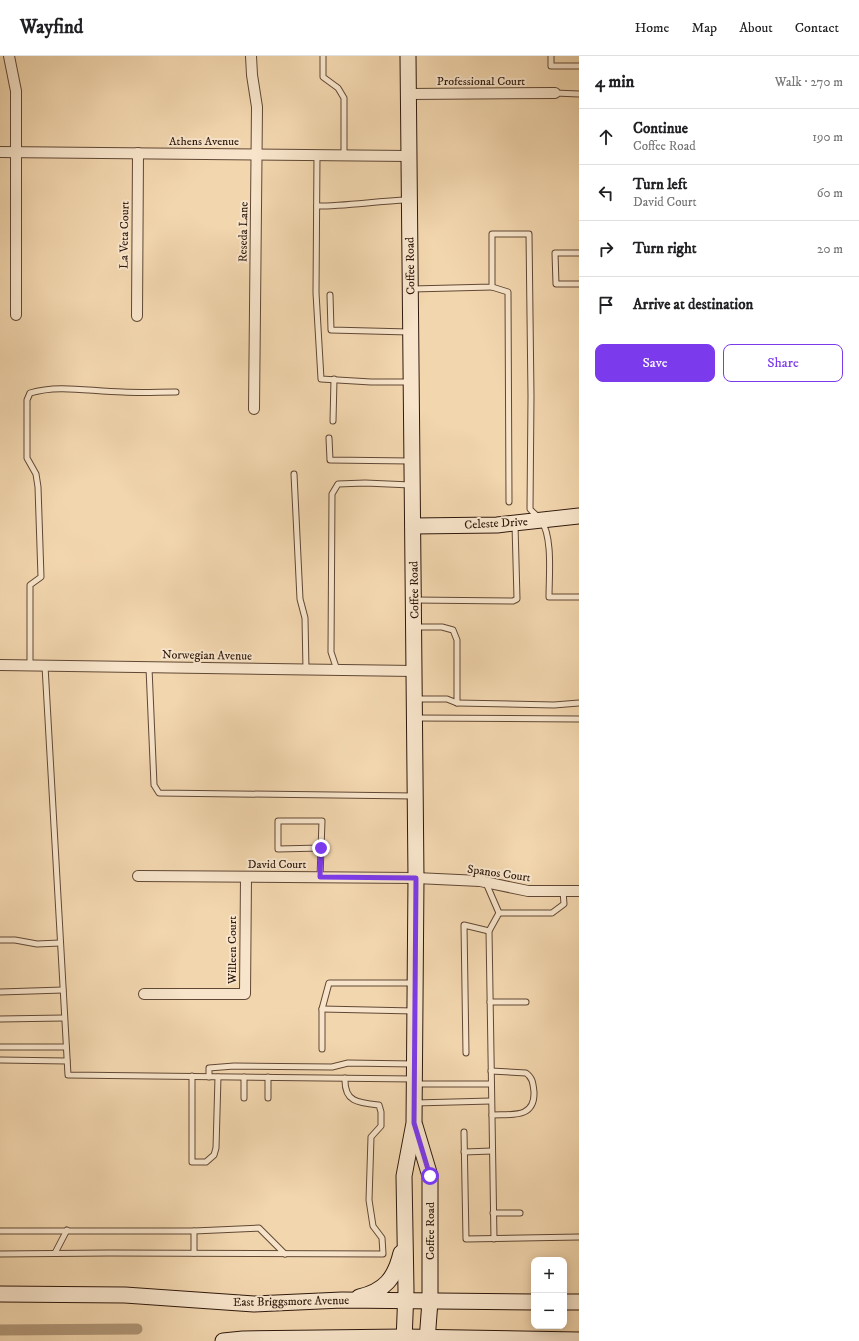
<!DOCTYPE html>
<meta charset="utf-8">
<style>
body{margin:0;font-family:"IM FELL DW Pica",serif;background:#f2f2f2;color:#202124}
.controls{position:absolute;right:12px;bottom:12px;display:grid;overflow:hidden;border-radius:8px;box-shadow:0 2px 10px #0003}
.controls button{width:36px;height:36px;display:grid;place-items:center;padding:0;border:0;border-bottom:1px solid #e0e0e0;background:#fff;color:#202124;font:20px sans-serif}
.stop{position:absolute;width:12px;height:12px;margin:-9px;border:3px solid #7c3aed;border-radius:50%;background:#fff}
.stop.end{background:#7c3aed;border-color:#fff;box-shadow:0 1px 4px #0008}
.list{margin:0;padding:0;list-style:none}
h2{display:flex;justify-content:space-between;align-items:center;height:52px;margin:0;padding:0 16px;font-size:17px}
h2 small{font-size:13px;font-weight:400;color:#757577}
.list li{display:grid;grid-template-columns:26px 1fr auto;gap:12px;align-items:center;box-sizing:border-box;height:56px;padding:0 16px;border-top:1px solid #e0e0e0}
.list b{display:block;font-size:15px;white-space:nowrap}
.list p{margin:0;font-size:13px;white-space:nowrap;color:#757577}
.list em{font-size:13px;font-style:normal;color:#757577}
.actions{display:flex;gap:8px;padding:12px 16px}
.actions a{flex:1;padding:9px 0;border:1px solid #7c3aed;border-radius:8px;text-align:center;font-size:14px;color:#7c3aed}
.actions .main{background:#7c3aed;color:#fff}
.icon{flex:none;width:22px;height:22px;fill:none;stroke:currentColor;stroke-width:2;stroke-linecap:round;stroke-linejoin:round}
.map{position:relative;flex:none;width:579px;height:1285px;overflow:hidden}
header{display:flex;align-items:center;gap:24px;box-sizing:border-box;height:56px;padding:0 20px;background:#fff;border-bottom:1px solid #e0e0e0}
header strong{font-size:19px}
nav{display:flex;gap:22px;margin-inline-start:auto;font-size:14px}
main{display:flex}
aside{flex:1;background:#fff}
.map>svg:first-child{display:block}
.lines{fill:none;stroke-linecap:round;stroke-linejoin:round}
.canal{stroke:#b09677;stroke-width:11}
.lane-casing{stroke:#604835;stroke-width:7}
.street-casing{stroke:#604835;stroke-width:12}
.secondary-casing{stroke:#2f190d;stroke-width:17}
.lane{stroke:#f7e4ca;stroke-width:5}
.street{stroke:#f7e4ca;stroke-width:10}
.secondary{stroke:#f7e4ca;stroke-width:15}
.route{stroke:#7c3aed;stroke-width:5}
.labels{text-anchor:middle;stroke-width:4;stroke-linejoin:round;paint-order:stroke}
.street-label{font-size:12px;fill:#2f190d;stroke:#f7e4ca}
</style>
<header>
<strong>Wayfind</strong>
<nav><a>Home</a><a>Map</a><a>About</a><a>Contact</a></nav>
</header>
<main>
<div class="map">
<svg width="579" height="1285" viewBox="0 0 579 1285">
<rect width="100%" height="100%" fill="#f2d6ae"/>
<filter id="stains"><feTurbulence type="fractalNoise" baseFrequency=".005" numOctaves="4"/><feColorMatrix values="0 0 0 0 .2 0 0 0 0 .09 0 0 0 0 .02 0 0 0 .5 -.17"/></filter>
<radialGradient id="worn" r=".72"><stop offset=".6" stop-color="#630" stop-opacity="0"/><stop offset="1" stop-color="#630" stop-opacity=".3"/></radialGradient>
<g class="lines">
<polyline class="canal" points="0,1274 137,1273"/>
<defs>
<g id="lane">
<polyline points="323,0 323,21 338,32 344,42 344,100"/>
<polyline points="551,0 551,10 579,10"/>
<polyline points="555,37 579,38"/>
<polyline points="317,99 316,237 321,323 371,326 410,326"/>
<path d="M317,150C347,150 377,145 407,144"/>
<polyline points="579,197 555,197 556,228 579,228"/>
<polyline points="492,231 508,236 509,446"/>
<path d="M412,233L492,231V178H529L531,340L530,453C533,457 538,460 541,464C553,481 549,520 549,541H579"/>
<polyline points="330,239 331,274 409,276"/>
<polyline points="333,365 334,323"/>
<polyline points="329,382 330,404 410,405"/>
<polyline points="294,418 300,543 305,562 306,614"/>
<polyline points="415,544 513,545 517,543 515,469"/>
<polyline points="415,571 442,571 453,574 457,584 457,647 447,643 416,643"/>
<path d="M30,610V529L41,521L38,431L36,418L27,402V344L30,337C60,328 92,336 123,336C141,337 159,336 176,336"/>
<polyline points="45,610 68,1019 414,1023"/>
<polyline points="149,612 154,729 159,737 414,740"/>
<polyline points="337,614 331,596 332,438 338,428 365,427 411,429"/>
<polyline points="457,647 554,649 579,647"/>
<polyline points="416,662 579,663"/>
<polyline points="320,821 322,765 278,765 278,793 321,792"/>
<polyline points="486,827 499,857"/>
<polyline points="499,857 552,857 564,848 563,835"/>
<polyline points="0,884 15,884 37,888 60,887"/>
<polyline points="0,936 63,934"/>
<polyline points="490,946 526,946"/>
<polyline points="322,953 414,955"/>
<polyline points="0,963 64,962"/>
<polyline points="0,991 66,991"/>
<polyline points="322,993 322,953 329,927 413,927"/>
<polyline points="466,997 464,869 489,875"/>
<polyline points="0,1004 67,1005"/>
<path d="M491,1015L526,1017C533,1022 533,1028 534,1036C535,1063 511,1058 492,1059"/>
<polyline points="192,1020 192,1106 206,1106 214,1099 216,1092 218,1021"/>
<polyline points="209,1021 209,1012 234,1010 332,1011 348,1007 414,1008"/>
<polyline points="416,1028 491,1028"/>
<polyline points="244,1042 244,1021"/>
<polyline points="268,1042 268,1021"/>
<polyline points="415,1047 491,1045"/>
<polyline points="464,1076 466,1183 579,1181"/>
<polyline points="464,1096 492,1095"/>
<polyline points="493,1157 520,1157"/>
<polyline points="0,1175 194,1175 259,1172 285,1198"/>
<polyline points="494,1183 489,875 499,857"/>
<polyline points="55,1197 67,1174"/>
<polyline points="194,1197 194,1175"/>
<path d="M0,1198L109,1197L383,1198L382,1182L373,1170L369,1144L371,1081L381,1070V1056L379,1049C358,1047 344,1046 345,1022"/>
</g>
<g id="street">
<polyline points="9,0 16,35 16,259"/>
<polyline points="251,0 252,19 257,51 254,353"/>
<polyline points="408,38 555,37"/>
<polyline points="0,96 408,100"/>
<polyline points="137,260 138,97"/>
<polyline points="0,609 414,615"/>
<polyline points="138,820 416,822 480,825 528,835 579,835"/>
<polyline points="144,938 245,938 246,821"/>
</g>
<g id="secondary">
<polyline points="413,470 497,469 579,460"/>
<polyline points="415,1070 430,1120 430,1245 427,1285"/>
<polyline points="0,1238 125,1239 254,1248 342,1244 534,1246"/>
<path d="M359,1241C385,1235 395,1222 401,1197"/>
<polyline points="564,1246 579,1246"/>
<polyline points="223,1285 243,1283 404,1281 579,1284"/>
<polyline points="404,1285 406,1234 404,1120 414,1067 416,822 408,0"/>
</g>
</defs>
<use href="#lane" class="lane-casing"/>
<use href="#street" class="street-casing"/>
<use href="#secondary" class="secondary-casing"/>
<use href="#lane" class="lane"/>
<use href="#street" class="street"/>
<use href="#secondary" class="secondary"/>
</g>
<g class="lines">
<polyline class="route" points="321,792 320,821 416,822 414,1067 430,1120"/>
</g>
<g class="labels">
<g class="street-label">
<text x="481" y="29">Professional Court</text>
<text x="204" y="89">Athens Avenue</text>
<text transform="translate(243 176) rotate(-89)" y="4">Reseda Lane</text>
<text transform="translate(124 179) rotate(-89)" y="4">La Veta Court</text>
<text transform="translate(410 210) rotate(-91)" y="4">Coffee Road</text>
<text transform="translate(496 467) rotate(-3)" y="4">Celeste Drive</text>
<text transform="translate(414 534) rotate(-91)" y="4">Coffee Road</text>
<text transform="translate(207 599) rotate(1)" y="4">Norwegian Avenue</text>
<text x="277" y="812">David Court</text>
<text transform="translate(499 817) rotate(8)" y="4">Spanos Court</text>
<text transform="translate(232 894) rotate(-90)" y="4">Willeen Court</text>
<text transform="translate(430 1175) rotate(-90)" y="4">Coffee Road</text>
<text transform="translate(291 1245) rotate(-1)" y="4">East Briggsmore Avenue</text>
</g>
</g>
<rect width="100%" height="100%" filter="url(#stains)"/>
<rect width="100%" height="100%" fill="url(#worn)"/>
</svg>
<div class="controls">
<button>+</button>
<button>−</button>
</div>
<div class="stop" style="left:430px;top:1120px"></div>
<div class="stop end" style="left:321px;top:792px"></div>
</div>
<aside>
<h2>4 min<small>Walk · 270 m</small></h2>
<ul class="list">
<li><svg class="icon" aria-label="ahead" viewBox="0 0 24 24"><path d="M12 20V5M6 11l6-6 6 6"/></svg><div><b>Continue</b><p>Coffee Road</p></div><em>190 m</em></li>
<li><svg class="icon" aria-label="left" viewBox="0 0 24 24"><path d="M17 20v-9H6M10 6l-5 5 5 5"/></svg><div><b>Turn left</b><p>David Court</p></div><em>60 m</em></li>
<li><svg class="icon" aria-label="right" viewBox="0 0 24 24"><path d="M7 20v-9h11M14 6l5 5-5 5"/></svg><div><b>Turn right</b></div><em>20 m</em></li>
<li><svg class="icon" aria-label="arrive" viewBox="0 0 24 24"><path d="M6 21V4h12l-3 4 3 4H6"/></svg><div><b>Arrive at destination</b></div></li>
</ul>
<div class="actions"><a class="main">Save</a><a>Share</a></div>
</aside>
</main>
